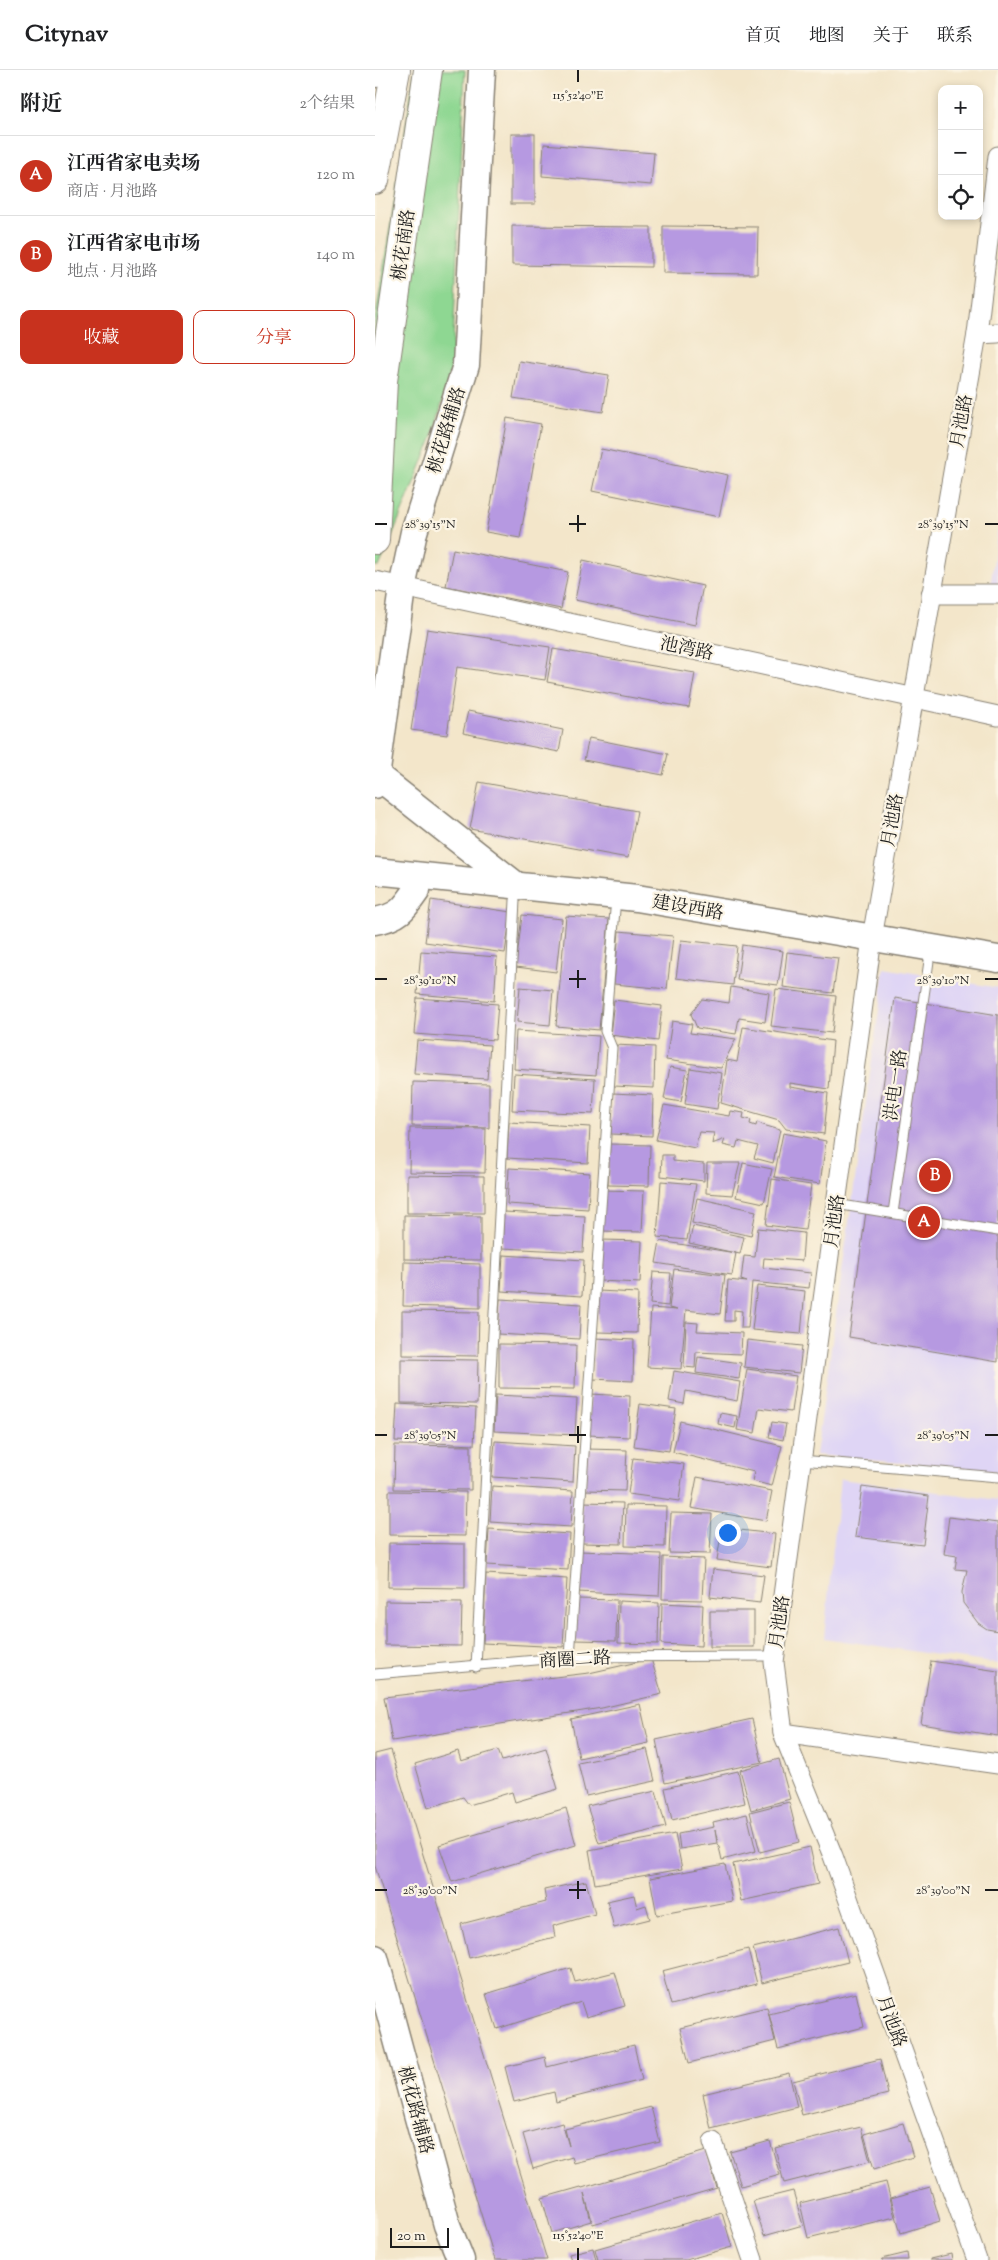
<!DOCTYPE html>
<html lang="zh">
<meta charset="utf-8">
<style>
body{margin:0;font-family:"Sorts Mill Goudy","Noto Serif SC",serif;background:#f2f2f2;color:#202124}
.controls{position:absolute;right:15px;top:15px;display:grid;overflow:hidden;border-radius:10px;box-shadow:0 2px 8px #0003}
.controls button{width:45px;height:45px;display:grid;place-items:center;padding:0;border:0;border-bottom:1px solid #e0e0e0;background:#fff;color:#202124;font:25px sans-serif}
.scale{position:absolute;left:15px;bottom:12px;width:59px;box-sizing:border-box;padding-left:5px;border:2px solid #1c1c1c;border-top:0;font-size:14px;line-height:18px;white-space:nowrap;color:#1c1c1c;-webkit-text-stroke:4px #fcf5e5;paint-order:stroke}
.you{position:absolute;left:352px;top:1462px;width:18px;height:18px;margin:-12px;border:4px solid #fff;border-radius:50%;background:#1a73e8;box-shadow:0 0 0 8px #1a73e833}
.badge{display:grid;place-items:center;width:32px;height:32px;border-radius:50%;background:#c8321e;color:#fff;font-size:16px;font-weight:700}
.pin{position:absolute;translate:-50% -50%;border:2px solid #fff;box-shadow:0 1px 5px #0006}
.list{margin:0;padding:0;list-style:none}
h2{display:flex;justify-content:space-between;align-items:center;height:65px;margin:0;padding:0 20px;font-size:21px}
h2 small{font-size:16px;font-weight:400;color:#757577}
.list li{display:grid;grid-template-columns:32px 1fr auto;gap:15px;align-items:center;box-sizing:border-box;height:80px;padding:0 20px;border-top:1px solid #e0e0e0}
.list b{display:block;font-size:19px;white-space:nowrap}
.list p{margin:0;font-size:16px;white-space:nowrap;color:#757577}
.list em{font-size:16px;font-style:normal;color:#757577}
.actions{display:flex;gap:10px;padding:15px 20px}
.actions a{flex:1;padding:11px 0;border:1px solid #c8321e;border-radius:10px;text-align:center;font-size:18px;color:#c8321e}
.actions .main{background:#c8321e;color:#fff}
.icon{flex:none;width:28px;height:28px;fill:none;stroke:currentColor;stroke-width:2;stroke-linecap:round;stroke-linejoin:round}
.map{position:relative;flex:none;width:623px;height:2190px;overflow:hidden}
header{display:flex;align-items:center;gap:30px;box-sizing:border-box;height:70px;padding:0 25px;background:#fff;border-bottom:1px solid #e0e0e0}
header strong{font-size:24px}
nav{display:flex;gap:28px;margin-inline-start:auto;font-size:18px}
main{display:flex}
aside{flex:1;background:#fff}
.map>svg:first-child{display:block}
.built{fill:#dfd5f5}
.green{fill:#8ed792;stroke:#557a57}
.building{fill:#b699e1}
.lines{fill:none;stroke-linecap:round;stroke-linejoin:round}
.service-casing{stroke:#888173;stroke-width:11}
.minor-casing{stroke:#888173;stroke-width:21}
.secondary-casing{stroke:#888173;stroke-width:29}
.primary-casing{stroke:#888173;stroke-width:30}
.service{stroke:#fff;stroke-width:9}
.minor{stroke:#fff;stroke-width:19}
.secondary{stroke:#fff;stroke-width:26}
.primary{stroke:#fff;stroke-width:28}
.ticks{fill:none;stroke:#1c1c1c;stroke-width:2}
.labels{text-anchor:middle;stroke-width:4.5;stroke-linejoin:round;paint-order:stroke}
.street-label{font-size:18px;fill:#1c1c1c;stroke:#fcf5e5}
.ticks-label{font-size:12px;text-anchor:middle;fill:#1c1c1c;stroke:#fcf5e5;stroke-width:4.5;stroke-linejoin:round;paint-order:stroke}
</style>
<header>
<strong>Citynav</strong>
<nav><a>首页</a><a>地图</a><a>关于</a><a>联系</a></nav>
</header>
<main>
<aside>
<h2>附近<small>2个结果</small></h2>
<ul class="list">
<li><span class="badge">A</span><div><b>江西省家电卖场</b><p>商店 · 月池路</p></div><em>120 m</em></li>
<li><span class="badge">B</span><div><b>江西省家电市场</b><p>地点 · 月池路</p></div><em>140 m</em></li>
</ul>
<div class="actions"><a class="main">收藏</a><a>分享</a></div>
</aside>
<div class="map">
<svg width="623" height="2190" viewBox="0 0 623 2190">
<rect width="100%" height="100%" fill="#fcf5e5"/>
<filter id="ink" filterUnits="userSpaceOnUse"><feTurbulence type="fractalNoise" baseFrequency=".02" numOctaves="2"/><feDisplacementMap in="SourceGraphic" scale="10" xChannelSelector="R" yChannelSelector="G"/><feConvolveMatrix kernelMatrix="1 2 1 2 8 2 1 2 1" color-interpolation-filters="sRGB"/></filter>
<filter id="wash" filterUnits="userSpaceOnUse"><feTurbulence type="fractalNoise" baseFrequency=".0096" numOctaves="4" result="noise"/><feDisplacementMap in="SourceGraphic" scale="20" xChannelSelector="R" yChannelSelector="G"/><feGaussianBlur stdDeviation="1.12" result="paint"/><feColorMatrix in="noise" values="0 0 0 0 0 0 0 0 0 0 0 0 0 0 0 0 0 1.4 0 .05"/><feComposite in="paint" operator="in"/></filter>
<g filter="url(#wash)">
<rect width="100%" height="100%" fill="#f3e6ca"/>
<g class="built">
<polygon points="623,457 623,520 615,520"/>
<polygon points="510,898 623,918 623,1402 441,1385"/>
<polygon points="465,1409 623,1430 623,1594 449,1568"/>
</g>
<polygon class="green" points="40,0 90,0 77,298 57,369 4,497 0,496 0,252"/>
<g id="blocks">
<g class="building">
<rect x="136" y="64" width="24" height="70"/>
<polygon points="169,74 279,83 276,115 167,106"/>
<polygon points="137,156 276,157 276,197 137,195"/>
<polygon points="288,156 383,157 382,204 288,203"/>
<polygon points="144,291 234,305 228,342 138,328"/>
<polygon points="132,348 166,354 145,468 111,462"/>
<polygon points="226,379 353,405 344,447 217,421"/>
<polygon points="78,479 193,502 186,539 71,516"/>
<polygon points="208,490 328,516 320,555 200,530"/>
<polygon points="52,559 175,577 170,610 82,597 72,665 36,660"/>
<polygon points="178,579 320,603 314,638 172,612"/>
<polygon points="93,641 188,660 184,682 88,663"/>
<polygon points="214,668 293,684 288,705 209,690"/>
<polygon points="104,712 262,741 253,788 95,759"/>
<polygon points="56,830 136,842 130,883 50,872"/>
<polygon points="147,845 187,849 181,902 141,897"/>
<polygon points="191,846 234,849 224,960 181,956"/>
<polygon points="244,861 298,866 292,919 239,914"/>
<polygon points="306,870 362,876 358,915 301,908"/>
<polygon points="367,875 408,881 403,915 362,910"/>
<polygon points="46,881 122,887 119,931 42,924"/>
<polygon points="412,882 463,888 458,923 408,917"/>
<polygon points="145,917 178,920 175,955 142,952"/>
<polygon points="356,917 394,923 390,952 364,948 361,964 322,958 316,944 327,929 354,933"/>
<polygon points="401,919 461,926 457,963 396,956"/>
<polygon points="42,928 123,934 120,970 39,964"/>
<polygon points="520,928 623,945 623,1292 474,1267"/>
<polygon points="239,930 287,936 283,971 235,965"/>
<polygon points="297,951 317,954 315,963 361,969 346,998 291,990"/>
<polygon points="368,957 458,971 454,1019 415,1013 415,1017 453,1023 449,1064 411,1059 404,1050 346,1033 352,990 362,992"/>
<polygon points="141,961 224,966 221,1005 139,999"/>
<polygon points="42,970 115,975 112,1009 39,1004"/>
<polygon points="240,975 280,977 279,1018 239,1016"/>
<polygon points="295,997 312,1000 306,1032 289,1029"/>
<polygon points="315,998 347,1003 342,1039 310,1034"/>
<polygon points="139,1004 220,1009 218,1044 137,1040"/>
<polygon points="38,1012 114,1014 114,1058 37,1056"/>
<polygon points="238,1023 278,1025 277,1066 236,1064"/>
<polygon points="289,1035 354,1046 355,1041 369,1043 368,1048 376,1050 375,1054 381,1056 382,1052 388,1055 405,1060 398,1093 379,1088 383,1076 363,1071 361,1078 348,1075 350,1069 337,1074 339,1063 324,1062 320,1078 281,1070"/>
<polygon points="134,1052 215,1057 213,1093 132,1088"/>
<polygon points="35,1058 111,1059 110,1103 34,1102"/>
<polygon points="408,1063 451,1071 445,1114 399,1107"/>
<polygon points="235,1074 275,1075 274,1116 233,1115"/>
<polygon points="287,1085 298,1085 298,1091 329,1094 329,1111 286,1106"/>
<polygon points="332,1093 365,1093 357,1125 331,1123"/>
<polygon points="368,1093 397,1099 389,1133 361,1127"/>
<polygon points="134,1098 215,1103 213,1139 132,1134"/>
<polygon points="32,1105 109,1106 109,1143 32,1143"/>
<polygon points="397,1109 436,1115 430,1160 391,1155"/>
<polygon points="286,1111 321,1114 312,1170 282,1167"/>
<polygon points="228,1120 269,1121 267,1162 227,1161"/>
<polygon points="322,1128 381,1141 376,1166 317,1153"/>
<polygon points="129,1142 210,1146 208,1182 127,1178"/>
<polygon points="29,1145 106,1146 106,1190 29,1189"/>
<polygon points="318,1156 369,1167 365,1184 314,1173"/>
<polygon points="383,1158 429,1163 427,1191 389,1188 388,1198 436,1203 434,1218 377,1212 373,1258 366,1258 367,1241 359,1240 359,1251 350,1251 353,1210 372,1212 366,1210 369,1186 380,1187"/>
<polygon points="226,1170 267,1171 265,1213 225,1211"/>
<polygon points="285,1171 361,1183 357,1205 281,1193"/>
<polygon points="128,1185 209,1190 207,1226 126,1221"/>
<polygon points="29,1192 105,1194 105,1238 28,1236"/>
<polygon points="299,1199 350,1205 345,1244 311,1240 306,1299 272,1297 276,1238 302,1240 294,1238"/>
<polygon points="278,1202 296,1203 293,1236 275,1234"/>
<polygon points="382,1216 430,1221 426,1264 377,1260"/>
<polygon points="223,1221 263,1223 262,1263 222,1262"/>
<polygon points="125,1229 206,1234 204,1269 123,1264"/>
<polygon points="27,1241 104,1242 103,1286 27,1285"/>
<polygon points="311,1252 323,1253 322,1261 367,1263 366,1284 321,1282 320,1298 309,1297"/>
<polygon points="219,1268 259,1270 258,1311 218,1309"/>
<polygon points="372,1270 427,1276 424,1303 369,1297"/>
<polygon points="124,1274 201,1275 200,1319 124,1318"/>
<polygon points="323,1287 366,1293 364,1309 321,1303"/>
<polygon points="26,1289 103,1290 102,1334 26,1333"/>
<polygon points="372,1299 421,1306 416,1342 384,1338 380,1363 362,1360"/>
<polygon points="299,1301 365,1312 362,1331 311,1321 309,1334 294,1331"/>
<polygon points="215,1324 255,1326 254,1367 213,1365"/>
<polygon points="121,1325 202,1329 200,1365 119,1361"/>
<polygon points="22,1334 101,1338 99,1375 20,1371"/>
<polygon points="265,1334 301,1339 294,1381 259,1376"/>
<polygon points="345,1343 362,1346 360,1358 343,1354"/>
<polygon points="305,1351 407,1376 397,1416 377,1411 379,1402 298,1382"/>
<polygon points="397,1352 411,1354 408,1370 394,1367"/>
<polygon points="120,1371 200,1376 198,1412 117,1407"/>
<polygon points="20,1375 96,1376 96,1420 19,1419"/>
<polygon points="211,1379 252,1380 250,1421 210,1420"/>
<polygon points="258,1388 309,1394 304,1431 253,1424"/>
<polygon points="322,1407 397,1421 391,1451 316,1438"/>
<polygon points="117,1416 198,1421 196,1457 115,1452"/>
<polygon points="487,1417 554,1426 548,1475 480,1467"/>
<polygon points="14,1421 91,1422 90,1466 14,1465"/>
<polygon points="207,1432 248,1433 246,1474 206,1473"/>
<polygon points="251,1435 291,1436 290,1477 250,1476"/>
<polygon points="296,1443 337,1444 335,1484 294,1483"/>
<polygon points="574,1447 623,1453 623,1561 612,1559 603,1553 588,1533 587,1522 592,1500 580,1499 582,1486 569,1484"/>
<polygon points="347,1458 400,1464 396,1497 342,1490"/>
<polygon points="114,1459 195,1464 193,1500 112,1495"/>
<polygon points="14,1473 90,1474 90,1518 13,1517"/>
<polygon points="204,1481 286,1484 284,1526 203,1522"/>
<polygon points="288,1487 329,1489 327,1530 287,1529"/>
<polygon points="338,1499 389,1505 385,1533 335,1527"/>
<polygon points="111,1504 192,1509 188,1577 108,1573"/>
<polygon points="202,1529 242,1530 241,1571 200,1570"/>
<polygon points="10,1531 87,1532 86,1576 10,1575"/>
<polygon points="244,1531 284,1533 283,1574 243,1573"/>
<polygon points="287,1533 328,1535 326,1576 286,1574"/>
<rect x="335" y="1541" width="44" height="36"/>
<polygon points="276,1589 287,1624 227,1638 17,1671 9,1627 214,1603"/>
<polygon points="556,1591 623,1601 623,1666 546,1654"/>
<polygon points="265,1634 274,1673 204,1688 196,1649"/>
<polygon points="377,1649 387,1692 290,1713 281,1670"/>
<polygon points="171,1678 183,1719 140,1732 137,1722 94,1735 88,1727 53,1738 40,1694 83,1681 86,1691 123,1680 127,1691"/>
<polygon points="272,1679 280,1711 211,1726 203,1693"/>
<polygon points="16,1680 172,2190 120,2190 0,1796 0,1684"/>
<polygon points="404,1689 415,1729 376,1740 365,1700"/>
<polygon points="363,1701 370,1733 297,1750 290,1718"/>
<polygon points="281,1721 291,1757 224,1773 212,1736"/>
<polygon points="414,1732 424,1772 385,1782 375,1742"/>
<polygon points="191,1738 201,1775 77,1812 64,1775"/>
<polygon points="372,1744 381,1781 347,1790 340,1760 342,1773 305,1779 303,1764 339,1757 338,1752"/>
<polygon points="300,1764 307,1799 220,1814 214,1780"/>
<polygon points="435,1777 443,1814 366,1831 358,1794"/>
<polygon points="350,1794 357,1831 282,1845 275,1808"/>
<polygon points="211,1811 220,1844 178,1856 180,1867 94,1888 86,1854 171,1832 169,1820"/>
<polygon points="259,1825 262,1838 271,1835 275,1849 239,1858 232,1831"/>
<polygon points="464,1857 473,1892 387,1913 378,1878"/>
<polygon points="373,1879 382,1914 296,1935 287,1901"/>
<polygon points="196,1898 200,1912 240,1902 250,1936 211,1947 206,1932 122,1959 111,1924"/>
<polygon points="481,1923 489,1957 403,1979 394,1944"/>
<polygon points="392,1937 400,1971 314,1993 305,1958"/>
<polygon points="259,1975 267,2010 181,2032 179,2022 139,2032 130,1997 170,1987 172,1997"/>
<polygon points="505,1989 513,2024 427,2045 418,2011"/>
<polygon points="414,2003 422,2037 336,2059 328,2024"/>
<polygon points="276,2037 285,2072 199,2093 197,2087 158,2099 148,2064 187,2053 194,2076 190,2059"/>
<polygon points="528,2053 538,2087 499,2099 489,2064"/>
<polygon points="486,2057 495,2091 409,2113 400,2078"/>
<polygon points="395,2071 405,2105 366,2116 355,2082"/>
<polygon points="331,2081 342,2118 218,2154 209,2123 216,2151 177,2163 167,2128 206,2117 207,2118"/>
<polygon points="511,2112 520,2147 433,2168 425,2133"/>
<polygon points="555,2117 565,2151 526,2163 516,2128"/>
<polygon points="418,2121 428,2155 389,2166 378,2131"/>
<polygon points="347,2143 357,2177 311,2190 223,2190 220,2179"/>
<polygon points="218,2178 221,2190 196,2190 194,2184"/>
<polygon points="532,2183 533,2190 507,2190 507,2189"/>
<polygon points="576,2184 577,2190 555,2190 555,2189"/>
</g>
</g>
</g>
<g filter="url(#ink)">
<use href="#blocks" fill-opacity="0" stroke="#888173" stroke-width="1"/>
<g class="lines">
<defs>
<g id="service">
<polyline points="461,1134 623,1161"/>
<polyline points="518,1143 554,891"/>
<polyline points="426,1390 623,1407"/>
<polyline points="195,1587 237,978 230,961 240,840"/>
<polyline points="101,1597 140,830"/>
<polyline points="0,1604 195,1587 400,1586"/>
</g>
<g id="minor">
<polyline points="602,264 623,263"/>
<polyline points="0,511 623,646"/>
<polyline points="556,524 623,524"/>
<polyline points="408,1663 623,1694"/>
<polyline points="338,2072 378,2190"/>
<polyline points="602,2190 458,1786 408,1663 399,1592 497,868 602,264 623,86"/>
</g>
<g id="secondary">
<polyline points="0,4 1,0"/>
<polyline points="1,705 142,816"/>
<polyline points="0,715 27,518 39,462 91,295 107,0"/>
<polyline points="0,801 262,828 623,889"/>
<path d="M0,851C24,847 29,839 42,820"/>
<polyline points="0,1888 72,2155 86,2190"/>
</g>
<g id="primary">
<polyline points="0,110 21,0"/>
<polyline points="0,470 8,311 53,0"/>
</g>
</defs>
<use href="#service" class="service-casing"/>
<use href="#minor" class="minor-casing"/>
<use href="#secondary" class="secondary-casing"/>
<use href="#primary" class="primary-casing"/>
<use href="#service" class="service"/>
<use href="#minor" class="minor"/>
<use href="#secondary" class="secondary"/>
<use href="#primary" class="primary"/>
</g>
</g>
<path class="ticks" d="M203,0V12M203,445V462M0,454H12M194,454H211M610,454H623M203,900V918M0,909H12M194,909H211M610,909H623M203,1356V1373M0,1365H12M194,1365H211M610,1365H623M203,1811V1829M0,1820H12M194,1820H211M610,1820H623M203,2178V2190"/>
<g class="labels">
<g class="street-label">
<text transform="translate(28 175) rotate(-82)" y="6">桃花南路</text>
<text transform="translate(586 351) rotate(-80)" y="6">月池路</text>
<text transform="translate(71 360) rotate(-73)" y="6">桃花路辅路</text>
<text transform="translate(312 578) rotate(12)" y="6">池湾路</text>
<text transform="translate(517 750) rotate(-80)" y="6">月池路</text>
<text transform="translate(313 837) rotate(10)" y="6">建设西路</text>
<text transform="translate(520 1015) rotate(-82)" y="6">洪电一路</text>
<text transform="translate(459 1151) rotate(-82)" y="6">月池路</text>
<text transform="translate(404 1552) rotate(-82)" y="6">月池路</text>
<text transform="translate(200 1589) rotate(-3)" y="6">商圈二路</text>
<text transform="translate(517 1951) rotate(70)" y="6">月池路</text>
<text transform="translate(41 2040) rotate(75)" y="6">桃花路辅路</text>
</g>
</g>
<g class="ticks-label">
<text x="203" y="29">115°52'40"E</text>
<text x="55" y="458">28°39'15"N</text>
<text x="568" y="458">28°39'15"N</text>
<text x="55" y="914">28°39'10"N</text>
<text x="568" y="914">28°39'10"N</text>
<text x="55" y="1369">28°39'05"N</text>
<text x="568" y="1369">28°39'05"N</text>
<text x="55" y="1824">28°39'00"N</text>
<text x="568" y="1824">28°39'00"N</text>
<text x="203" y="2169">115°52'40"E</text>
</g>
</svg>
<div class="controls">
<button>+</button>
<button>−</button>
<button><svg class="icon" aria-label="locate" viewBox="0 0 24 24"><circle cx="12" cy="12" r="6"/><path d="M12 2v4M12 18v4M2 12h4M18 12h4"/></svg></button>
</div>
<div class="scale">20 m</div>
<div class="you"></div>
<div class="pin badge" style="left:549px;top:1152px">A</div>
<div class="pin badge" style="left:560px;top:1106px">B</div>
</div>
</main>
